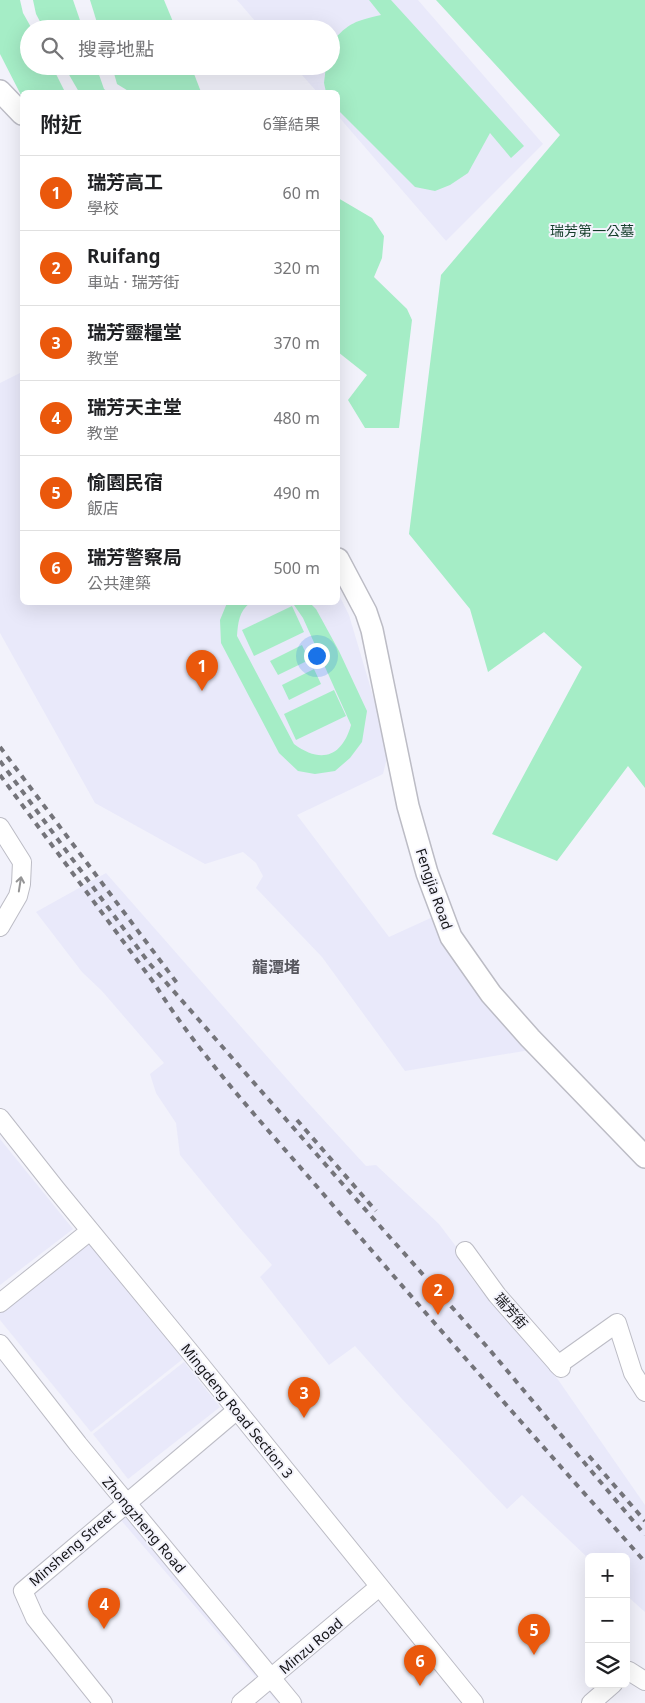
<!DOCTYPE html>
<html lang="zh-TW">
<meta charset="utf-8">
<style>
body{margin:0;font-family:"Noto Sans","Noto Sans TC",sans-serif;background:#f2f2f2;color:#202124}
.controls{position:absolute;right:15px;bottom:15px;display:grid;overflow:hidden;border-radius:8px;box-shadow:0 5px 20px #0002}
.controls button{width:45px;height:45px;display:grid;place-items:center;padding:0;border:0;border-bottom:1px solid #e0e0e0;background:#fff;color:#202124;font:25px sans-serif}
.you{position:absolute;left:316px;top:655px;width:18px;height:18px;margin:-12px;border:4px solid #fff;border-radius:50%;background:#1a73e8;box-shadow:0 0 0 8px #1a73e833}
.badge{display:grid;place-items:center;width:32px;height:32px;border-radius:50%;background:#ea580c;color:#fff;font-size:16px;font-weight:700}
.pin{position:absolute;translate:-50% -41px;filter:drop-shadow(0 1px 2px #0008)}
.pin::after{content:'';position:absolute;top:26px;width:18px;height:15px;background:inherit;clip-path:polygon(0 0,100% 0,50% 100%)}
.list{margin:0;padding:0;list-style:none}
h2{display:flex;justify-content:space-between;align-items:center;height:65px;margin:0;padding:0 20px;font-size:21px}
h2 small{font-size:16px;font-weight:400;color:#757577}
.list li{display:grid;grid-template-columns:32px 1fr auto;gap:15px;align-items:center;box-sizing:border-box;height:75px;padding:0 20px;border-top:1px solid #e0e0e0}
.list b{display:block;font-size:19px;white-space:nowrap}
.list p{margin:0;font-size:16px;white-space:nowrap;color:#757577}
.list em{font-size:16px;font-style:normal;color:#757577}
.icon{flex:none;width:28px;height:28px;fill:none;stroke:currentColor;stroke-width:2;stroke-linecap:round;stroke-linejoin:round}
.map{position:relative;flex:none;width:645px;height:1703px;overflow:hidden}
.search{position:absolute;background:#fff;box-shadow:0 5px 20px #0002;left:20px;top:20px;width:320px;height:55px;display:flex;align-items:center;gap:12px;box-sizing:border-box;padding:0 18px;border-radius:28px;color:#757577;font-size:19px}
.panel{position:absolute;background:#fff;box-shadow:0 5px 20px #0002;left:20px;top:90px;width:320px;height:515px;border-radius:8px}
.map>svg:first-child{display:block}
.built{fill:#e9e9fa}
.green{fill:#a5edc6}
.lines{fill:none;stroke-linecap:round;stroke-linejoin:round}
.minor-casing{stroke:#bcbcc5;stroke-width:20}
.major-casing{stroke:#bcbcc5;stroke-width:24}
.minor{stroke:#fff;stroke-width:18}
.major{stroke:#fff;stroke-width:21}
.rail{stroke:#74747a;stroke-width:4;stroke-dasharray:6 6;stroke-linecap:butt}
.oneway{stroke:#959596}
.labels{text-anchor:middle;stroke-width:4;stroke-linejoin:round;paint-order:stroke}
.park-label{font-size:14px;fill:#123b28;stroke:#f2f2fb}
.street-label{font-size:14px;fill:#131316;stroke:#f2f2fb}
.quarter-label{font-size:16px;font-weight:bold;fill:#56565e;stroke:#f2f2fb}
</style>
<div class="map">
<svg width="645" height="1703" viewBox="0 0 645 1703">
<rect width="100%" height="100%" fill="#f2f2fb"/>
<g class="built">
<polygon points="237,0 418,0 543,144 446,241 338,116 338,92 317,92 294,66 331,66 331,29 262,29"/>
<polygon points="22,372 22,602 338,602 338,593 349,615 389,750 383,774 297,815 389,937 435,916 530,1050 405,1071 322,957 256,888 263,876 256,863 243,852 205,864 95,803 0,633 0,383"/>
<polygon points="106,873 301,1095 366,1166 376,1165 439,1224 467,1261 471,1277 481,1290 527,1339 559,1381 645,1505 645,1612 626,1595 626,1557 589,1557 589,1559 522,1495 507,1509 402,1399 355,1346 329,1365 260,1277 272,1265 239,1227 180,1155 176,1123 156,1093 150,1074 164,1063 102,991 82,972 36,912"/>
<polygon points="0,1139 73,1229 0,1285"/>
<polygon points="91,1241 184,1358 91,1432 0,1320 0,1311"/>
<polygon points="184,1362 220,1407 128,1479 93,1434"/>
<polygon points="140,1512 304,1703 278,1703 120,1519"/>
</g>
<g class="green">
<polygon points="0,0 20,0 23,13 32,29 29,29 29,66 52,66 65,92 22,92 22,97 0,54"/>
<polygon points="33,0 73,0 83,29 44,29 36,14"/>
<polygon points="90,0 164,0 176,29 99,29"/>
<path d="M369,0H391L524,146L511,158L490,133L468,173L450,185L435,191L415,187L338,110V92H326L324,83L326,66H331V43C349,22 356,21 381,15Z"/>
<polygon points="436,0 645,0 645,788 628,766 557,861 492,834 582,667 544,632 488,672 470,609 409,534 441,275 560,135"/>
<polygon points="64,66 96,66 104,89 108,92 79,92"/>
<polygon points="112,66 191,66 201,92 130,92 117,84"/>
<polygon points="338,198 372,218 384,236 382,258 374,277 407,309 412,320 399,428 365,428 348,400 367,375 338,352"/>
<path d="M227,603H250C239,611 238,623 237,636L294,744C321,764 342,757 351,725L303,618L294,605L289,603H310L316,609L339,651L367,711L362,742L350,758L335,771L315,774L298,771L279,753L221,643L220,620Z"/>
<polygon points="292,606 304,632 254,656 242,630"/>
<polygon points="302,645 309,660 278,675 270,661"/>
<polygon points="314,669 321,684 289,700 282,685"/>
<polygon points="334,690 346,716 296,740 284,714"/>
</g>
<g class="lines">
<defs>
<g id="minor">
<polyline points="0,827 22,862 21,884 18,896 0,927"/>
<polyline points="0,1118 56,1189 190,1352 474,1703"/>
<polyline points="465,1251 497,1295 561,1368"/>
<polyline points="0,1303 90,1231"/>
<polyline points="0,1344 78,1444 292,1703"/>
<polyline points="558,1365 617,1323 633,1373 645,1392"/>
<polyline points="626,1673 629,1671 645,1681"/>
<polyline points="103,1703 35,1618 23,1591 237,1410"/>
<polyline points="241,1703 379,1587"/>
<polyline points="591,1703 613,1684"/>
</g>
<g id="major">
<polyline points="0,91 22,114"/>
<polyline points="338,559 366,612 372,630 408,806 427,873 451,937 491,994 530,1038 645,1157"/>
</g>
</defs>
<use href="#minor" class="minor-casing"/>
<use href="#major" class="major-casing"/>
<use href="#minor" class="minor"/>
<use href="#major" class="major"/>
<g class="rail">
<polyline points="0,747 180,987"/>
<polyline points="0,761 149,963 340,1181 489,1349 645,1535"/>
<path d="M0,775L154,983C204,1062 270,1131 331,1203C434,1324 540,1443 645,1562"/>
<polyline points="297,1120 376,1211"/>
<polyline points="589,1456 645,1521"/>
</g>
</g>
<defs><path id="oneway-shaft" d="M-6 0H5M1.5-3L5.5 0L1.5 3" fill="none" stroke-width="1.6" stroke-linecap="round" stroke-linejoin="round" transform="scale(1.25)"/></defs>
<use class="oneway" href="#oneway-shaft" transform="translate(20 884) rotate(-81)"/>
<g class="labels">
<g class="park-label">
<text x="592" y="236">瑞芳第一公墓</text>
</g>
<g class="street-label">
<text transform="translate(434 889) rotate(71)" y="5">Fengjia Road</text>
<text transform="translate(511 1311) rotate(49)" y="5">瑞芳街</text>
<text transform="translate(237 1411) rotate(51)" y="5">Mingdeng Road Section 3</text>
<text transform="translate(144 1525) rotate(50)" y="5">Zhongzheng Road</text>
<text transform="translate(72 1548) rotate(-41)" y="5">Minsheng Street</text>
<text transform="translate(311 1646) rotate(-40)" y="5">Minzu Road</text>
</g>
<g class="quarter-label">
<text x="276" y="973">龍潭堵</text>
</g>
</g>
</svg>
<div class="controls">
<button>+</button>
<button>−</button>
<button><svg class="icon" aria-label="layers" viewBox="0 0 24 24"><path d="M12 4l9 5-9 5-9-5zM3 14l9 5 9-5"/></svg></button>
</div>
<div class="you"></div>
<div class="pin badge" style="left:202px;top:691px">1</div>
<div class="pin badge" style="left:438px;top:1315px">2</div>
<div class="pin badge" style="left:304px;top:1418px">3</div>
<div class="pin badge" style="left:104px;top:1629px">4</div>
<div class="pin badge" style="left:534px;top:1655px">5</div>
<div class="pin badge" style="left:420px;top:1686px">6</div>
<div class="search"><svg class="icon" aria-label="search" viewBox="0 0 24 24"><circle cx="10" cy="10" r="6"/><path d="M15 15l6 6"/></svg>搜尋地點</div>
<section class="panel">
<h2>附近<small>6筆結果</small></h2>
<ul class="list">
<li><span class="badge">1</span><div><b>瑞芳高工</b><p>學校</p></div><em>60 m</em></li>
<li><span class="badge">2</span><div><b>Ruifang</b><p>車站 · 瑞芳街</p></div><em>320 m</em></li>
<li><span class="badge">3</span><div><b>瑞芳靈糧堂</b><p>教堂</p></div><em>370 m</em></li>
<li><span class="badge">4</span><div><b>瑞芳天主堂</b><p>教堂</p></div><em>480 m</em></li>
<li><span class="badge">5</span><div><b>愉園民宿</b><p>飯店</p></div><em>490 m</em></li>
<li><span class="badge">6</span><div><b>瑞芳警察局</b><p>公共建築</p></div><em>500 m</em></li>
</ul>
</section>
</div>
